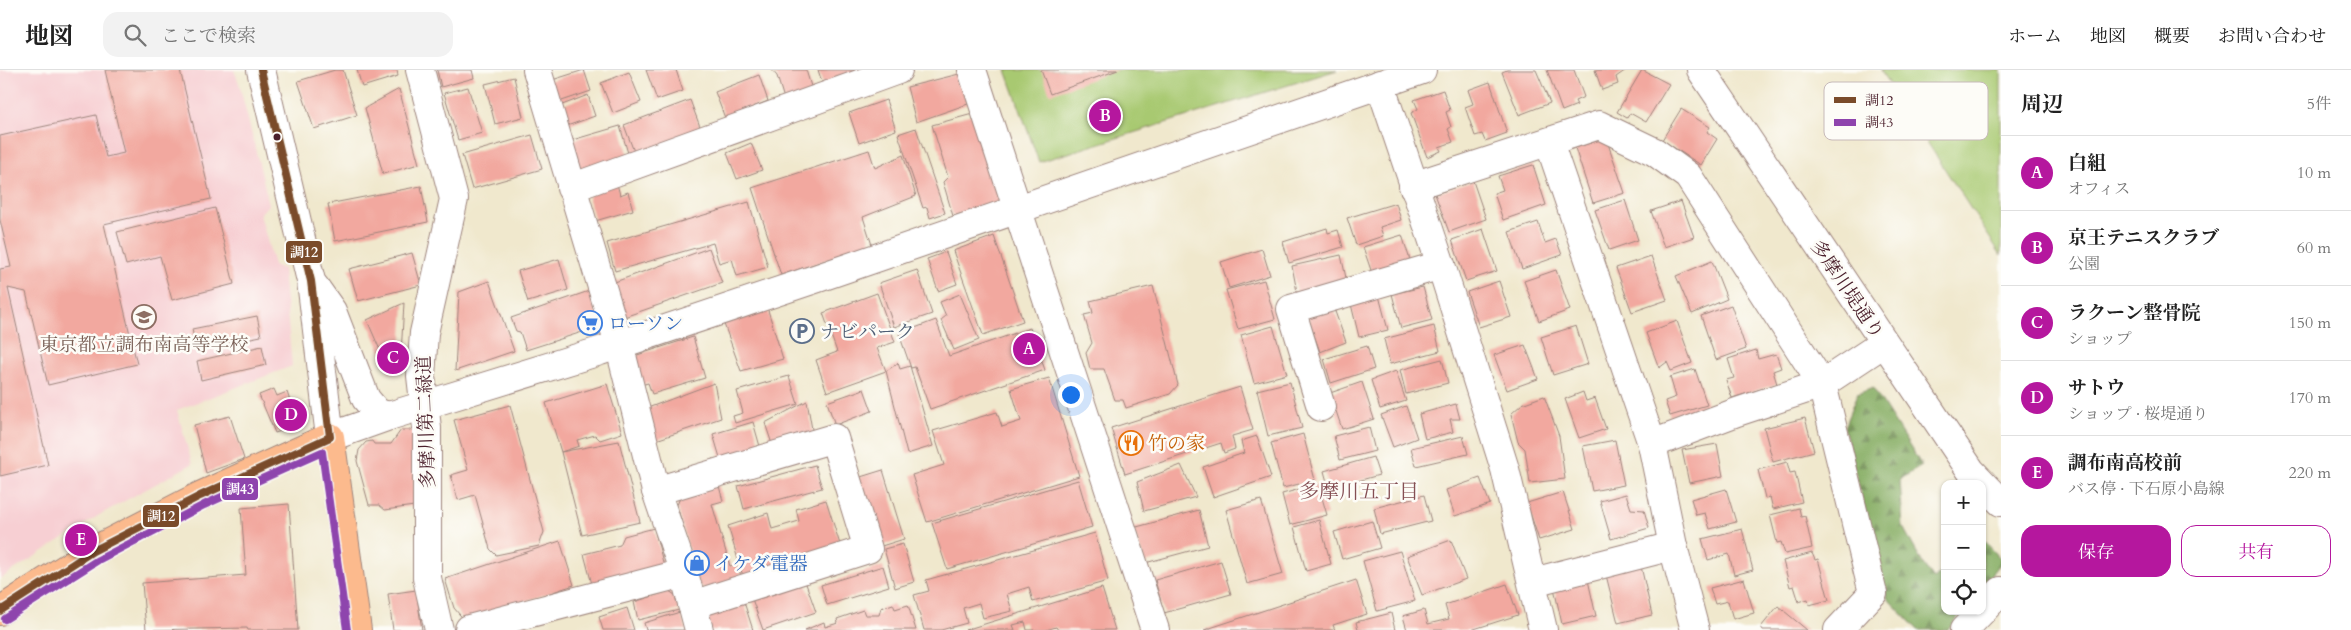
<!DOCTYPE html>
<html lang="ja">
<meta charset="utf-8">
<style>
body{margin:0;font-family:Cardo,"Noto Serif JP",serif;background:#f2f2f2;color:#222}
.controls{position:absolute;right:15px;bottom:15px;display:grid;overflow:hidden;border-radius:10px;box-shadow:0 1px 4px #0004}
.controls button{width:45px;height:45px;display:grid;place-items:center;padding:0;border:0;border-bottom:1px solid #e0e0e0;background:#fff;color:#222;font:25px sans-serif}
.you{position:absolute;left:1070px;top:324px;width:18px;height:18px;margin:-12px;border:4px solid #fff;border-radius:50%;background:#1a73e8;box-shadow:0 0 0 8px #1a73e833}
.badge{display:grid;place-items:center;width:32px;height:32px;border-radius:50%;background:#b5179e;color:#fff;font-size:16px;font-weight:700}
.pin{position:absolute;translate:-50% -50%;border:2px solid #fff;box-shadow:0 1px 5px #0006}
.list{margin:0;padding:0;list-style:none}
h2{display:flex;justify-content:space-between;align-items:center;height:65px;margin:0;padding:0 20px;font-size:21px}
h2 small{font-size:16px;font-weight:400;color:#767676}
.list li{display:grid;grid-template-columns:32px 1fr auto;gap:15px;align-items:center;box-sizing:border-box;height:75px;padding:0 20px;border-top:1px solid #e0e0e0}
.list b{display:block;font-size:19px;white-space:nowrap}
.list p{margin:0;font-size:16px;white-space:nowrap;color:#767676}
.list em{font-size:16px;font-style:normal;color:#767676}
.actions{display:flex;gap:10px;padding:15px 20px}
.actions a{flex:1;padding:11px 0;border:1px solid #b5179e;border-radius:15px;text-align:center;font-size:18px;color:#b5179e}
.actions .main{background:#b5179e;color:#fff}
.icon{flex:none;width:28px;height:28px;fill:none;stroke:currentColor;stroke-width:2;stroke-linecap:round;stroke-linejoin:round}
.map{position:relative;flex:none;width:2001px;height:560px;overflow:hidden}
header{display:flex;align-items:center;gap:30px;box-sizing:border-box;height:70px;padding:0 25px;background:#fff;border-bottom:1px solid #e0e0e0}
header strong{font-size:24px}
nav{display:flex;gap:28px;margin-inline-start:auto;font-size:18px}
.search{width:350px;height:45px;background:#f2f2f2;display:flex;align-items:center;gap:12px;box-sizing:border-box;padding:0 18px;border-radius:15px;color:#767676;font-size:19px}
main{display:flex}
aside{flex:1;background:#fff}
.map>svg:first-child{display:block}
.built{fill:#f7cfd3}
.forest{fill:url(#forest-firs);stroke:#686647}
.park{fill:#a8c971;stroke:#79744e}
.building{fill:#f2a89f}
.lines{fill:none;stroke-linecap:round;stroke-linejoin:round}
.minor-casing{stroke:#9d847c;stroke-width:30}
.major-casing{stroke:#9d847c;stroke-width:30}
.minor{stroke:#fff;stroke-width:28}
.major{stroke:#fcba8d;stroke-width:28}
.bus-1-casing{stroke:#fdfcf7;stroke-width:11}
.bus-2-casing{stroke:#fdfcf7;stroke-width:11}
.bus-1{stroke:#7a4b2a;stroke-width:8}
.bus-2{stroke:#8e44ad;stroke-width:8}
.bus-dot{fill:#4a1f2b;stroke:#fdfcf7;stroke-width:2}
.labels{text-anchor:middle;stroke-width:5;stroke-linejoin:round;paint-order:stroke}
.street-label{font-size:19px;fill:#4a1f2b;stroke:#fdfcf7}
.shop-label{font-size:19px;fill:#366cbe;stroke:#fdfcf7;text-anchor:start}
.service-label{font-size:19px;fill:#4e5e75;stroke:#fdfcf7;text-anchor:start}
.education-label{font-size:19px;fill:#785e54;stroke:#fdfcf7}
.food-label{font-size:19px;fill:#c56008;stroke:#fdfcf7;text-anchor:start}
.neighbourhood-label{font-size:20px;fill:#854f54;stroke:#fdfcf7}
.key{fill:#fdfcf7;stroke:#c7baba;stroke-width:1}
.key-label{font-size:14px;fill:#4a1f2b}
.line-badge{stroke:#fdfcf7;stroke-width:2}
.badge-label{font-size:14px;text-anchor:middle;font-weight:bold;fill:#fff}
</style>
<header>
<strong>地図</strong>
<div class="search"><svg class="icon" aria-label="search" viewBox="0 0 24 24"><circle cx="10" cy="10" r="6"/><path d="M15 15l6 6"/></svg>ここで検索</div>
<nav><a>ホーム</a><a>地図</a><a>概要</a><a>お問い合わせ</a></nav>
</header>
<main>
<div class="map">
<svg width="2001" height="560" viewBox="0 0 2001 560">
<defs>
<pattern id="forest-firs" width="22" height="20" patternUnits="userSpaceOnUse" patternTransform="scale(1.25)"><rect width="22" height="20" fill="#86ad63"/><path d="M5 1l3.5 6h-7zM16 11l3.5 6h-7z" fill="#708c52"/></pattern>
</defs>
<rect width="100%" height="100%" fill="#fdfcf7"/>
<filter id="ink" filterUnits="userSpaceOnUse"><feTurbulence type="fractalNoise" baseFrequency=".02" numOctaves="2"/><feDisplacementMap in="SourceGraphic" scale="10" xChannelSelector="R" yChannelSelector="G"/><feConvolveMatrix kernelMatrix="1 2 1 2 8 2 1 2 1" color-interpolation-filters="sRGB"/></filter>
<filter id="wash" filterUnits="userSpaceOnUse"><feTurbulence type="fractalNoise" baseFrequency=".0096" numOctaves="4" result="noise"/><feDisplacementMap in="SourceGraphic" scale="20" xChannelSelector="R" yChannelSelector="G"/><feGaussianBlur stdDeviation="1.12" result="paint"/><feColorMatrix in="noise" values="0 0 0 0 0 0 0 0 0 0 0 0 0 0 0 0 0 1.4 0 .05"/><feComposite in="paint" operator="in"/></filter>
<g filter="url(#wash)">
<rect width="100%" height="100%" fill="#f0e8cd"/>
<polygon class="built" points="0,0 234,0 239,13 269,134 260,144 274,195 283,199 292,296 177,340 192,394 101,444 0,509"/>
<g class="forest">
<polygon points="1873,318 1922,396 1900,409 1903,457 1923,494 1934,509 1945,499 1945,541 1963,541 1948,560 1918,560 1887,528 1844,357 1857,324"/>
<polygon points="1982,468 2001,489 2001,493 1982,517"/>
</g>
<g class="park">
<polygon points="1006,0 1337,0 1039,92"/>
<polygon points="1881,0 2001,0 2001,185 1882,3"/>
</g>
<g id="blocks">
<g class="building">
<polygon points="105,0 180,0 211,129 104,154 137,294 48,315 26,222 8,218 48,395 0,406 0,199 11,197 0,150 0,66 96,45 106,87 124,83"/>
<polygon points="335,0 343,0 357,45 314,59 298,11"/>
<polygon points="357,0 397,0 398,6 362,17"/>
<polygon points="437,0 472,0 474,8 441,17"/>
<polygon points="584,0 591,21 556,33 549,11"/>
<polygon points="646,0 676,0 683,21 657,30"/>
<polygon points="772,0 806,0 813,23 785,32 777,6"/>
<polygon points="818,0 856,0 858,4 823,15"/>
<polygon points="1041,0 1118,0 1050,24"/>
<polygon points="1507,0 1536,0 1550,33 1519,45 1502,2"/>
<polygon points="1547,0 1574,0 1584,27 1575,31 1577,35 1562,41"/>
<polygon points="1595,0 1626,0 1616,7 1618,14 1602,20"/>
<polygon points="1642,0 1669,14 1646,52 1630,43 1627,48 1617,42"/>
<polygon points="629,2 641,32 613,43 601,13"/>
<polygon points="959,4 968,34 916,52 907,17"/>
<polygon points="759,5 768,31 725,48 715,22"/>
<polygon points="514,7 523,47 495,54 485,14"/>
<polygon points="1490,12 1507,63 1485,71 1482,64 1475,66 1465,37 1473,34 1468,20"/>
<polygon points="468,17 482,63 458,70 444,23"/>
<polygon points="399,19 419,94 383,104 365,38"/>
<polygon points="1443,20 1450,40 1446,42 1451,57 1448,59 1453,72 1439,77 1441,81 1427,87 1411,43 1418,39 1414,30"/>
<polygon points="588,25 595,46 564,57 557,37"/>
<polygon points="690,30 702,62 636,87 624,55"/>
<polygon points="886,30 896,60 859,73 849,43"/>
<polygon points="1681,39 1710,57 1707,62 1717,69 1701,95 1662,70"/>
<polygon points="980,42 1006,130 953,146 943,112 948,107 932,55"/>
<polygon points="620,56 630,90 580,105 569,71"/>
<polygon points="916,58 945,143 930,148 927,137 923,138 898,64"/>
<polygon points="532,65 542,99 472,119 462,85"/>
<polygon points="1606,68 1625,123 1593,133 1575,78"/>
<polygon points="751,73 762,100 737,109 727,83"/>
<polygon points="869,80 875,98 903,85 916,126 863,147 872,175 781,205 752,118"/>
<polygon points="1533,95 1546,135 1503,150 1494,123 1503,120 1498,106"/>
<polygon points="1473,111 1486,149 1449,162 1435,124"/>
<polygon points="617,114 620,125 628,122 633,140 595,151 588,127 594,121"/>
<polygon points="421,116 428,152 335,171 328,134"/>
<polygon points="1625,130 1638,170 1609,180 1595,140"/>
<polygon points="1681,131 1694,167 1664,177 1651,141"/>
<polygon points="749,132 768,197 737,206 732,189 719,193 713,173 615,201 607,173"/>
<polygon points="1396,133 1401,150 1380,157 1383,166 1356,175 1347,148"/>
<polygon points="215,138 234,214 172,230 160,186 126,195 117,162"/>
<polygon points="1538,152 1545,173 1556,169 1562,185 1522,199 1509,162"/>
<polygon points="1327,158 1328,163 1338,160 1343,177 1289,193 1283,172"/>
<polygon points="1483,159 1497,201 1466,211 1452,170"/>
<polygon points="1402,165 1410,190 1373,206 1363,177"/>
<polygon points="994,166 1023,251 983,265 953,181"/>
<polygon points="709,178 722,213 624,247 612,213"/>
<polygon points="1262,179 1270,205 1229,218 1221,192"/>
<polygon points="946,182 957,214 938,221 927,189"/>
<polygon points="412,183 421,215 358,231 349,199"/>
<polygon points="1341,185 1348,217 1298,227 1292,196"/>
<polygon points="1651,186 1667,230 1632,242 1616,198"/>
<polygon points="559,189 568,220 528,232 518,201"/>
<polygon points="1712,191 1727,229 1692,244 1676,206"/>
<polygon points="917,200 932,244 894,257 879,213"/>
<polygon points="1556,200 1570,240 1539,251 1524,211"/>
<polygon points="1264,210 1275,249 1238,259 1226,220"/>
<polygon points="489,211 514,281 455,301 459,222"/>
<polygon points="1499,211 1511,247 1479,257 1467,222"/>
<polygon points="1153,216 1178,315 1170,324 1126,338 1123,330 1115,330 1104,299 1090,299 1086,283 1092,273 1084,245 1093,243 1090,231"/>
<polygon points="1423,217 1432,250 1401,258 1392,224"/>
<polygon points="589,221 601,256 526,280 520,262 516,261 511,248"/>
<polygon points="1378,222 1388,260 1359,267 1350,230"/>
<polygon points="877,223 895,272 877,278 886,301 827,322 816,290 837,282 823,243"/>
<polygon points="960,224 979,270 954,280 941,250 946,246 940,232"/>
<polygon points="404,233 400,301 390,303 367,250"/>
<polygon points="1731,235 1746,279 1716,290 1701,246"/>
<polygon points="1333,236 1346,272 1320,282 1307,245"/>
<polygon points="767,237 783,289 741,301 724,254"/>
<polygon points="257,246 261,266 196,279 192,259"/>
<polygon points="936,250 949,286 1030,258 1045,300 930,339 915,297 911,298 899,264"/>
<polygon points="1677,251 1692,293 1671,301 1667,292 1659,298 1646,263"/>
<polygon points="1273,256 1287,304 1254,313 1241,265"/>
<polygon points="1434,256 1440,281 1390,294 1384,269"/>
<polygon points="1576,256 1588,294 1553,305 1541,267"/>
<polygon points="693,267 705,308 652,324 648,313 637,316 628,288"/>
<polygon points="1525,275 1538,309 1507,320 1494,285"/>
<polygon points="262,276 266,295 201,310 197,291"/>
<polygon points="1367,276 1374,299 1331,313 1324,289"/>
<polygon points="1756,280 1758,289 1776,284 1781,298 1773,301 1777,314 1732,328 1726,310 1734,308 1728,289"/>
<polygon points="1442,289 1448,313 1406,324 1400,300"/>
<polygon points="898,293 900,299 910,296 933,376 907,384 886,301"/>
<polygon points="1695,299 1707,335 1670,346 1665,331 1676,327 1670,307"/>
<polygon points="1396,301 1406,331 1380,339 1371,310"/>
<polygon points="789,306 798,334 735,353 733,346 743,343 737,321"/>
<polygon points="1049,308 1079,406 927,452 912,405 944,395 933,361 997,342 1002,357 1021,351 1011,319"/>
<polygon points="1290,312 1302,358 1268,366 1257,320"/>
<polygon points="1362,312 1374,349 1342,359 1330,323"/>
<polygon points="714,313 721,348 656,370 645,339"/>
<polygon points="607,314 622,363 600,370 595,365 577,370 579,376 561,382 619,371 640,452 582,465 561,382 546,333"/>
<polygon points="1240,317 1253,360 1232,366 1235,379 1224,383 1221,373 1125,404 1111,358"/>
<polygon points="274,319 277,326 287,322 298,355 275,363 259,325"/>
<polygon points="864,319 872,341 835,355 827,332"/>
<polygon points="1583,322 1586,331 1595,328 1606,359 1579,368 1565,329"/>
<polygon points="1544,326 1559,366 1565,409 1530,413 1525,379 1518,372 1511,344 1522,334"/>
<polygon points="807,331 813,365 773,377 765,353"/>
<polygon points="1456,334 1460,349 1450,349 1453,362 1425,369 1419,344"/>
<polygon points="510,335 544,462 539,476 496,485 490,479 475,425 458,430 451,405 468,400 454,350"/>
<polygon points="1406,336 1417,368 1393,377 1381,345"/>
<polygon points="230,346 244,389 206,403 194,355"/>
<polygon points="1805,348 1814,381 1773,392 1764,358"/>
<polygon points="753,352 761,380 721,391 713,364"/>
<polygon points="1369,357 1375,381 1340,390 1334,366"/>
<polygon points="401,360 414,360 414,436 385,440 379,435 369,435 357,391 359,380 366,372 372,371 374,374 391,374"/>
<polygon points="1303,364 1315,410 1283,418 1271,373"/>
<polygon points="1257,366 1271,407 1213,427 1203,397 1244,383 1241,371"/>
<polygon points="1463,366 1468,384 1416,396 1411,378"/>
<polygon points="1615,370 1624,415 1592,421 1583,376"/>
<polygon points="1717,374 1723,406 1689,413 1682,380"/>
<polygon points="1373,387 1379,405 1329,419 1324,401"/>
<polygon points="1787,392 1790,403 1795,402 1802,432 1773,439 1770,427 1765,428 1758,400"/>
<polygon points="815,395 822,418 744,439 738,416"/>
<polygon points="1181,395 1196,427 1144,441 1137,412"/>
<polygon points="883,400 904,469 875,478 854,409"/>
<polygon points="1480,408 1490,434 1455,446 1446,420"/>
<polygon points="1078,410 1092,457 947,499 932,453"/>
<polygon points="1318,414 1327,445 1290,455 1282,424"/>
<polygon points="719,416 723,431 712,434 730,496 737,494 742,509 706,519 698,515 677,435 680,428"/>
<polygon points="1726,419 1736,452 1710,459 1705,443 1696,445 1691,429"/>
<polygon points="1563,422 1575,459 1539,470 1527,433"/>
<polygon points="1626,424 1631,439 1644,440 1649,458 1611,469 1600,431"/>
<polygon points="1424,425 1431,451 1380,464 1374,438"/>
<polygon points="826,430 843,484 745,513 728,456 768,443 772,459 799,451 796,439"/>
<polygon points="1261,430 1283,504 1247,514 1226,440"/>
<polygon points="289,434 298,560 248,560 247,558 146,560 142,513 246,505 241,438"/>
<polygon points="1799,438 1801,447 1805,446 1812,478 1785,484 1781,472 1777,473 1770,445"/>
<polygon points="1199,440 1208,476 1145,493 1133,458"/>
<polygon points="1319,450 1331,494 1306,501 1294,457"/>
<polygon points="1372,451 1380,478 1342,489 1334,462"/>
<polygon points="654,458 665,500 593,518 584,484 620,475 624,466"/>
<polygon points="1742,459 1753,500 1734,505 1729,484 1708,490 1702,469"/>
<polygon points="1095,463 1108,511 1033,532 1029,517 1007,524 1012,541 983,548 979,533 963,538 967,553 941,560 924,560 914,525 929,521 926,510"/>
<polygon points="1451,470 1466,509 1422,525 1407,486"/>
<polygon points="560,471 574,515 465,551 454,538 445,509"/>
<polygon points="903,474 914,512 895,518 884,479"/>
<polygon points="1400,481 1415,531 1377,541 1363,491"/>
<polygon points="1812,483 1815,490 1818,489 1829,530 1809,535 1808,529 1799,532 1794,516 1790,517 1783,491"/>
<polygon points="1221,491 1231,524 1164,543 1155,510"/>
<polygon points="1640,492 1652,545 1618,553 1605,501"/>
<polygon points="883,496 889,516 827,535 821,515"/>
<polygon points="804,508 816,542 763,560 751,526"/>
<polygon points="1744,509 1754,543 1733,549 1728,531 1715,534 1710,518"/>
<polygon points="1356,510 1367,544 1333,555 1335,560 1204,560"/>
<polygon points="1588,510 1596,546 1562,554 1554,518"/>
<polygon points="1507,514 1518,545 1471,560 1407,560 1403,546 1424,540 1428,554 1449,549 1445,535"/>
<polygon points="1102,518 1115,560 1058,560 1056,557 1046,560 1027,560 1025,552 1013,555 1015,560 965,560"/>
<polygon points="416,520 422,560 393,560 388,524"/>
<polygon points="669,521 675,525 679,540 638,550 634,532"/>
<polygon points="743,529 753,560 710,560 704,542"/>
<polygon points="893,534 895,539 908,535 916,560 805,560 824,552 825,557 838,553 837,549 863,540 865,545 879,545 881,538"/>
<polygon points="1778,536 1807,560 1763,560 1761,557"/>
<polygon points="627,538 634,560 603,560 599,547"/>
<polygon points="680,542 686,560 646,560 644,553"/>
<polygon points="1391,543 1395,560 1358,560 1356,552"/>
</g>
</g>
</g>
<g filter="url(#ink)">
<use href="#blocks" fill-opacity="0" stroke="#9d847c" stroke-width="1"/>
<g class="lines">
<defs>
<g id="minor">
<polyline points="261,0 311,211 330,367 389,346 600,281 818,208 1422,0"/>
<polyline points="420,0 454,129 424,263 421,306 427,358 427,508 439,560"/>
<polyline points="537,0 619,274 656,421 684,503 699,560"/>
<polyline points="972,0 1155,560"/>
<polyline points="1701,0 1971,401 2001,432"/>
<polyline points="1380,14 1441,195 1505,399 1543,560"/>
<polyline points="1549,72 1652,374 1737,342 1822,314 1884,273"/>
<polyline points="1413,116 1599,55 1655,82 1688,106 1822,314 1873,523 1838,560"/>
<polyline points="571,118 898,0"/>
<polyline points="315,217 332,241 366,329 378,343 389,346"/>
<polyline points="1321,337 1291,239 1441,195"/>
<polyline points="1652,374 1673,476"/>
<polyline points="656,421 834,368 868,479 692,535"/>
<polyline points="1533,512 1673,476 1695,560"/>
<polyline points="1982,541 2001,521"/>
<polyline points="469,559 684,503"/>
<polyline points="1964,560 1982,541"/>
</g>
<polyline id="major" points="0,541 93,481 200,426 330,367 357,560"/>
</defs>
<use href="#minor" class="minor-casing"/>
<use href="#major" class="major-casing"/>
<use href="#minor" class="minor"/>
<use href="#major" class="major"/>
<defs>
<polyline id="bus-1" points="0,541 93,481 200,426 330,367 311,211 261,0"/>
<polyline id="bus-2" points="5,549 98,490 204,435 322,382 347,560"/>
</defs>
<use href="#bus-1" class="bus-1-casing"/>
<use href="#bus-2" class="bus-2-casing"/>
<use href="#bus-1" class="bus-1"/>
<use href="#bus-2" class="bus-2"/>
</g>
</g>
<defs>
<symbol id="school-ring" viewBox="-11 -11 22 22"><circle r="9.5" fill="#fdfcf7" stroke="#8d6e63" stroke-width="1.5"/><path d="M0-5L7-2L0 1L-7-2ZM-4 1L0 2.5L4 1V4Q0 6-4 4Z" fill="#8d6e63"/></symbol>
<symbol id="supermarket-ring" viewBox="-11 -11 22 22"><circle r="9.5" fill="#fdfcf7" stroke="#3f7fe0" stroke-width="1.5"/><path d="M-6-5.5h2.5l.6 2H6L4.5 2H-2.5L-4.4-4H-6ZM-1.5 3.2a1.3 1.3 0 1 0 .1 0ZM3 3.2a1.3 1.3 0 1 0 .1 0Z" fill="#3f7fe0"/></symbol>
<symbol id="parking-ring" viewBox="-11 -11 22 22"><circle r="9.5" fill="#fdfcf7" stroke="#5c6f8a" stroke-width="1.5"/><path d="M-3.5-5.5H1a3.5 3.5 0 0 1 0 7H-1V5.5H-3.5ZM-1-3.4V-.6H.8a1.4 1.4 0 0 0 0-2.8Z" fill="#5c6f8a"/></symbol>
<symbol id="restaurant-ring" viewBox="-11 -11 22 22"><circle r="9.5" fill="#fdfcf7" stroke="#e8710a" stroke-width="1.5"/><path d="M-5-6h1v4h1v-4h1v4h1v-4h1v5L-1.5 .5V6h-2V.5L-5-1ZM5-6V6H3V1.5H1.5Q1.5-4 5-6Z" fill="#e8710a"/></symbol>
<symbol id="shop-ring" viewBox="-11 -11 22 22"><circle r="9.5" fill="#fdfcf7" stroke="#3f7fe0" stroke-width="1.5"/><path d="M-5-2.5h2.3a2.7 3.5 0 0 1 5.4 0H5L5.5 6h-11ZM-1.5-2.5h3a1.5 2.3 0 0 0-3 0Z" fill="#3f7fe0"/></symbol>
</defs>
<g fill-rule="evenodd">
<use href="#school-ring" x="130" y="233" width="28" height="28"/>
<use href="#supermarket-ring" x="576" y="239" width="28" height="28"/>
<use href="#parking-ring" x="788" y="247" width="28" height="28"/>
<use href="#restaurant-ring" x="1117" y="359" width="28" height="28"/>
<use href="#shop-ring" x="683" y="479" width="28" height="28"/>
</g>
<circle class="bus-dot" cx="277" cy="67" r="4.5"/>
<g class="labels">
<g class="street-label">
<text transform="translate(1848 219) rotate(56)" y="7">多摩川堤通り</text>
<text transform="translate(425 352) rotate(-92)" y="7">多摩川第二緑道</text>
</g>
<g class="shop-label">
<text x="608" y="260">ローソン</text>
<text x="714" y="500">イケダ電器</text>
</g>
<g class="service-label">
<text x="820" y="268">ナビパーク</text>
</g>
<g class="education-label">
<text x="144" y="281">東京都立調布南高等学校</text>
</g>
<g class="food-label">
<text x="1148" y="380">竹の家</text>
</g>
<g class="neighbourhood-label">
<text x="1359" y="428">多摩川五丁目</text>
</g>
</g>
<rect x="1824" y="12" width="164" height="58" rx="8" class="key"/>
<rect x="1834" y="27" width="22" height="6" fill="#7a4b2a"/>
<rect x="1834" y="49" width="22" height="7" fill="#8e44ad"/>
<g class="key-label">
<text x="1865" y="35">調12</text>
<text x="1865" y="57">調43</text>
</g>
<g class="line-badge">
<rect x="285" y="170" width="38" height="24" rx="5" fill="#7a4b2a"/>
<rect x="221" y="407" width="38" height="24" rx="5" fill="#8e44ad"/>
<rect x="142" y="434" width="38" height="24" rx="5" fill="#7a4b2a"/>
</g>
<g class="badge-label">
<text x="304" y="187">調12</text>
<text x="240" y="424">調43</text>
<text x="161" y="451">調12</text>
</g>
</svg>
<div class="controls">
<button>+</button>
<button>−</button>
<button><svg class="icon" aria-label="locate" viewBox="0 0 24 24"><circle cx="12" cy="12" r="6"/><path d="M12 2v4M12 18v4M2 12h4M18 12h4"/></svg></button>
</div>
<div class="you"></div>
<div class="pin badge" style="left:1029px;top:279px">A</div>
<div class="pin badge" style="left:1105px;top:46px">B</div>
<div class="pin badge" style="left:393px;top:288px">C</div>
<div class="pin badge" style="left:291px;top:345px">D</div>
<div class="pin badge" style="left:81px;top:470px">E</div>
</div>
<aside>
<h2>周辺<small>5件</small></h2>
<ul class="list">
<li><span class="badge">A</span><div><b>白組</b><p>オフィス</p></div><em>10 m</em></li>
<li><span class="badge">B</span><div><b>京王テニスクラブ</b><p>公園</p></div><em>60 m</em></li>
<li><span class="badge">C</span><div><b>ラクーン整骨院</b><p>ショップ</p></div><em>150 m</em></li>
<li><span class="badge">D</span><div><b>サトウ</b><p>ショップ · 桜堤通り</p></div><em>170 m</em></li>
<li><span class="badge">E</span><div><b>調布南高校前</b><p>バス停 · 下石原小島線</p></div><em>220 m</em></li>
</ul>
<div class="actions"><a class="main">保存</a><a>共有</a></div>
</aside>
</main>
